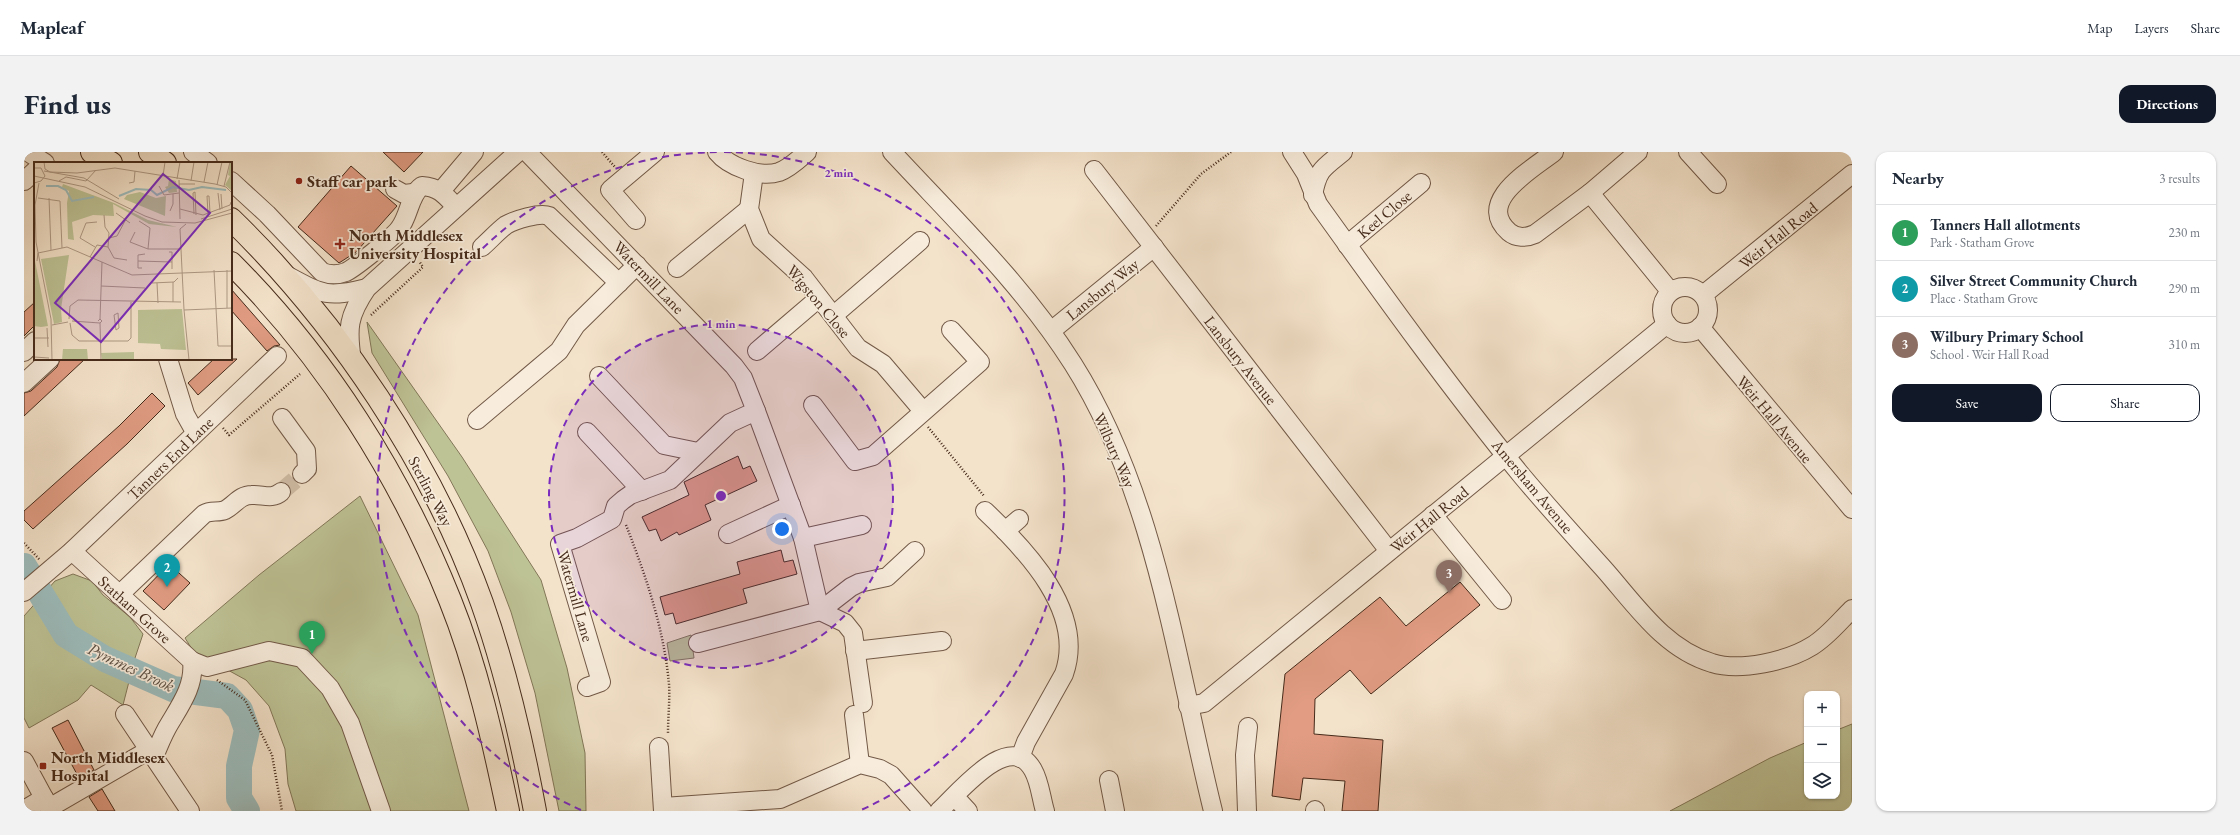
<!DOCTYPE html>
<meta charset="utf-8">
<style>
body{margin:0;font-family:"EB Garamond",serif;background:#f2f2f3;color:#1f2937}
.controls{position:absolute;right:12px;bottom:12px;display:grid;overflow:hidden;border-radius:8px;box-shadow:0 1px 3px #0004}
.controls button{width:36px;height:36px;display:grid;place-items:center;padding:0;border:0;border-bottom:1px solid #e0e1e3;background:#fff;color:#1f2937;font:20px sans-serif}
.you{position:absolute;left:758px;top:377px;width:14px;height:14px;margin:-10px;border:3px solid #fff;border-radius:50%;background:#1a73e8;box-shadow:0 0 0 6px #1a73e833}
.badge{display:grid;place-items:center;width:26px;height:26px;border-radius:50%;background:#111827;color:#fff;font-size:13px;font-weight:700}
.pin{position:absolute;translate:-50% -33px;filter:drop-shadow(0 1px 2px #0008)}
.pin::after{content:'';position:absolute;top:21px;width:14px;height:12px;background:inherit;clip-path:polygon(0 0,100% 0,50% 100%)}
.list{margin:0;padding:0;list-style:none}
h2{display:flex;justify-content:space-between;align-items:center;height:52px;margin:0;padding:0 16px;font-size:17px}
h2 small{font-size:13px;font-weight:400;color:#747a83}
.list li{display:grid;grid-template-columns:26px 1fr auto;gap:12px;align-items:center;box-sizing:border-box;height:56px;padding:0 16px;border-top:1px solid #e0e1e3}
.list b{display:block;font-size:15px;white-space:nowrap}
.list p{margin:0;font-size:13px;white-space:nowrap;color:#747a83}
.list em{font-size:13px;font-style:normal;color:#747a83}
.actions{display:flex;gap:8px;padding:12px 16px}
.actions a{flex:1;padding:9px 0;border:1px solid #111827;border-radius:12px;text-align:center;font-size:14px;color:#111827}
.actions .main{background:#111827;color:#fff}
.icon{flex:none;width:22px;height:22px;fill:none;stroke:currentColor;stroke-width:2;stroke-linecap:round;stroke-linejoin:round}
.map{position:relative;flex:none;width:1828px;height:659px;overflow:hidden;border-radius:12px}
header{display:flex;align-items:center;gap:24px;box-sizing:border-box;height:56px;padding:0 20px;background:#fff;border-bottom:1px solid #e0e1e3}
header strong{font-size:19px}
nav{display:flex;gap:22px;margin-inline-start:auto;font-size:14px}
.intro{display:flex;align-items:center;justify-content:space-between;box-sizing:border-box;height:96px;padding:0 24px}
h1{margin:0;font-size:28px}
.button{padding:10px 18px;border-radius:12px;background:#111827;color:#fff;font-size:14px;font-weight:700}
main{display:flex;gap:24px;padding:0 24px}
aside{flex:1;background:#fff;border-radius:12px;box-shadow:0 1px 3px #0004}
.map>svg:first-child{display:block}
.green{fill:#bec396;stroke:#827758}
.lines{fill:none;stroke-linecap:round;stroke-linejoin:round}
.river{stroke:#9dbdbd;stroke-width:26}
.building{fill:#e19c83;stroke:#462b1b}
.minor-tunnel{stroke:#d1bea8;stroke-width:18;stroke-dasharray:18 9;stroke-linecap:butt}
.minor-casing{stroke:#725947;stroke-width:20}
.highway-casing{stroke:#462b1b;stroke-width:24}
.path{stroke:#462b1b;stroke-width:2.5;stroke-dasharray:1 2;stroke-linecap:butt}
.minor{stroke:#f8eddd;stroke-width:18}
.highway{stroke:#f4e3cb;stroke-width:22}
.ring{fill:none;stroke:#7b2cbf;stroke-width:2;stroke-dasharray:7 5}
.poi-dot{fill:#8f2418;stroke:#f8eddd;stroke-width:1.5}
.labels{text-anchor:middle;stroke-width:3.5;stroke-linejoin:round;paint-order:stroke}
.poi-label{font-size:16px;font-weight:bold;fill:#462b1b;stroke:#f8eddd;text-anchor:start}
.street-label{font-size:16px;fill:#462b1b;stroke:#f8eddd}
.water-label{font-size:17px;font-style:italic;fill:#5c5044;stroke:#f8eddd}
.inset-river{fill:none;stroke:#9dbdbd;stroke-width:2}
.inset-road{fill:none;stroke:#ae9985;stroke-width:1}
.view{fill:#7b2cbf;fill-opacity:0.15;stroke:#7b2cbf;stroke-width:2}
.inset-edge{fill:none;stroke:#462b1b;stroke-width:2}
.centre{fill:#7b2cbf;stroke:#f8eddd;stroke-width:2}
.ring-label{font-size:12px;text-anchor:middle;font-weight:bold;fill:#7b2cbf;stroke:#f8eddd;stroke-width:3.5;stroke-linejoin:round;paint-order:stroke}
</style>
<header>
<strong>Mapleaf</strong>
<nav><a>Map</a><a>Layers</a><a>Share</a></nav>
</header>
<div class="intro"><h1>Find us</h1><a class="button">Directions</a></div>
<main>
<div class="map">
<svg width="1828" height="659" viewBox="0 0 1828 659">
<rect width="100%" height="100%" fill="#f4e3cb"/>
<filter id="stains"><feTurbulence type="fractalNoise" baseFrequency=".005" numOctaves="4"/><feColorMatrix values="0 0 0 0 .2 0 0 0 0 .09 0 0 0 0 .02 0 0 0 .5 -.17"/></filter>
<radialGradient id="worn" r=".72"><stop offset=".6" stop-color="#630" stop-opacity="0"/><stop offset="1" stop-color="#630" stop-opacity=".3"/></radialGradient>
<g class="green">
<polygon points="343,170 438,305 517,428 543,516 561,601 562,659 535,659 511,541 487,460 464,399 424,324 348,201"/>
<polygon points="336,344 394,463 445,659 272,659 264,632 261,597 245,554 222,528 202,517 181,518 161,486 235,423"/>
<polygon points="49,422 68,429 79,443 106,465 119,482 111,506 99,553 67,533 54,548 5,576 0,566 0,464 31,429"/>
<polygon points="667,483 670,506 646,509 643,491"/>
<polygon points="1828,572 1828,659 1646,659 1746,606 1783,590 1783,644 1813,644 1813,578"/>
</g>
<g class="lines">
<polyline class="river" points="0,414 42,483 81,507 149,537 203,544 216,558 223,578 215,614 215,646 223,659"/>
</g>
<g class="building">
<polygon points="359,0 399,0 380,20"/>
<polygon points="327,14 373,54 332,100 315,111 274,75"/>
<polygon points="207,137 256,193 250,194 243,199 207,158"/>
<polygon points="11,150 11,173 0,184 0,160"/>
<polygon points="36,207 61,207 0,264 0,241 7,239 33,215"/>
<polygon points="190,207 213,207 174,243 164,231"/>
<polygon points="128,241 141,254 103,292 9,377 0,368 0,359 95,274"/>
<polygon points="714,304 719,317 726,314 733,329 681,353 687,368 655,383 653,380 637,389 632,377 625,379 618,365 665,343 660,330"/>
<polygon points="757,398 760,410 769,408 773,422 719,437 723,451 652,472 649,461 641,463 636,445 716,422 713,410"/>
<polygon points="145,412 166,431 140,458 119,439"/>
<polygon points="1436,430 1456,453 1347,542 1326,518 1291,547 1290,582 1359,588 1354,659 1318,659 1321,629 1279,626 1276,648 1248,644 1261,522 1356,445 1382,474"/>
<polygon points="44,568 70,618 55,626 28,576"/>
<polygon points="78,637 91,659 74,659 65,645"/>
</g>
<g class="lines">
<polyline class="minor-tunnel" points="257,340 278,322"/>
<defs>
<g id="minor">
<polyline points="4,0 21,11"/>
<polyline points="169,0 184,11"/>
<polyline points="503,0 710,214 719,226 732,259 706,271 646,328 606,343 599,348 592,354 588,367 553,386 536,392 577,530 563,535"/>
<path d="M693,0C705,15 736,26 755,20C766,16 775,7 783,0"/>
<path d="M868,0C931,68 999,133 1049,212C1132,343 1152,510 1189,659"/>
<path d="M1268,0L1282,22L1294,52C1360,144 1426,236 1498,324C1524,355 1552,386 1579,416C1611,452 1640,497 1688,511C1716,520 1764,509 1788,494C1803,485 1815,470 1828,457"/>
<path d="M1530,0C1509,17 1450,49 1485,80C1492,86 1502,86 1511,82L1566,41L1614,0"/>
<polyline points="1664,0 1693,32"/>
<polyline points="1070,18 1365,399"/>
<polyline points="730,21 725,57 737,87 780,126 834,196 859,212 899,259"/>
<polyline points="0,29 11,19"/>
<path d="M207,29L243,62L298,120C306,123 314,123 322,120C332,115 369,85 375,77C386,63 385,43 398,34C415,35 421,43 432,55"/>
<polyline points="371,37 380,42 389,41"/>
<polyline points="417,39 450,0"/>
<polyline points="1566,41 1646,139"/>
<path d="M1289,43C1294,17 1299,16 1319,0"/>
<polyline points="612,68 586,38 631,0"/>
<polyline points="1323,93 1397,31"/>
<path d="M458,95C466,88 474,79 482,73C491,68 516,60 525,64L595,131"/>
<polyline points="653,116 725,57"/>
<path d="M264,124C299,143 304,146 343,136"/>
<circle cx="1661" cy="158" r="23"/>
<polyline points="1679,143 1828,22"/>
<polyline points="810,163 896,89"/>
<polyline points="1676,175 1828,357"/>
<polyline points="1027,179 1130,95"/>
<polyline points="733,199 795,146"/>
<polyline points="0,200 11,189"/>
<polyline points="144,207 161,262 171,280"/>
<path d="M328,209C323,176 324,164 343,136L494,0"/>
<polyline points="575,224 640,293 674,300"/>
<polyline points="0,231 26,207"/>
<polyline points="789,253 831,309 849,304 956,210 927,178"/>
<polyline points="258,266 282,299 283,317 278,322"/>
<polyline points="453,268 535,199 552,173 613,113"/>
<polyline points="563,280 618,339"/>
<path d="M961,359C1002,398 1062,460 1040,522L1002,590L996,606"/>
<polyline points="1409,363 1478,448"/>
<polyline points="981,379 995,367"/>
<polyline points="704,382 767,353"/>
<polyline points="779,386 838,373"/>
<path d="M48,399L168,509C171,535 155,555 143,576C138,585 134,595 130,605"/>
<polyline points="0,440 48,399 253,204"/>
<path d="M95,443L180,362C187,358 194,361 201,358C211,353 215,343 228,343C238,342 248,348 257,340"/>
<polyline points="674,491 796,459 779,386 732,259"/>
<polyline points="831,499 918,489"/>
<polyline points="168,509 183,515 245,499 278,506 306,536 326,571 357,659"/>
<polyline points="839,551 829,481 821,471 796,459 827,435 835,431 863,425 891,399"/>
<polyline points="1164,554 1180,551 1643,172"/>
<polyline points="101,562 166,659"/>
<polyline points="830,563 836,612"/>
<polyline points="635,595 639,659"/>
<polyline points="0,609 27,659"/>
<polyline points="1085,628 1091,659"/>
<polyline points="931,645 944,659"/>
<polyline points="639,655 756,647 836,612 856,617 867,623 899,659"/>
<polyline points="25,656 125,598"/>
<polyline points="0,658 20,646"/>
<path d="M915,659C934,642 986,576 1009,618C1016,630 1017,646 1021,659"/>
<polyline points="1223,659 1221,603 1224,575"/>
<polyline points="1291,659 1291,658"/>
</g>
<g id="highway">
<polyline points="68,0 87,11"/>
<polyline points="126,0 141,11"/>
<path d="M207,67C314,171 408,311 458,451C482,519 498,589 511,659"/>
<path d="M207,111C302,206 376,323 426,448C453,515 469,588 484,659"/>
</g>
</defs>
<use href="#minor" class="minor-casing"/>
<use href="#highway" class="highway-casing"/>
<g class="path">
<polyline points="578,0 591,15"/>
<polyline points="1132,74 1177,22 1207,0"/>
<polyline points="347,163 399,115 395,109"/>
<polyline points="904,275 960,344"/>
<polyline points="199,276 205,283 276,222"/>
<path d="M602,373C622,424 640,477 645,532C646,548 644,565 644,581"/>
<polyline points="0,391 16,408"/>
<polyline points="193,528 221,548 248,603 258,659"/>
</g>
<use href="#minor" class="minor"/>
<use href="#highway" class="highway"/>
</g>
<circle cx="697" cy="344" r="172" fill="#7b2cbf" fill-opacity=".12"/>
<g class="ring">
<circle cx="697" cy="344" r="172"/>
<path d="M557 658A344 344 0 0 1 694 0M700 0A344 344 0 0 1 837 658"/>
</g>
<g class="poi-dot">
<circle cx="275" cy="29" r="4"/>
<path d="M314 86h4v4h4v4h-4v4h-4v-4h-4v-4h4z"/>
<rect x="15" y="610" width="8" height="8" rx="2"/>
</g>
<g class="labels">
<g class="poi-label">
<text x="283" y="35">Staff car park</text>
<text x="325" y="89">North Middlesex<tspan x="325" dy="18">University Hospital</tspan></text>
<text x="27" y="611">North Middlesex<tspan x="27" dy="18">Hospital</tspan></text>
</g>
<g class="street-label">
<text transform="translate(1360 62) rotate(-40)" y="6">Keel Close</text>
<text transform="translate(1754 83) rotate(-39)" y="6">Weir Hall Road</text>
<text transform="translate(625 125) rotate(46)" y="6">Watermill Lane</text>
<text transform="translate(1078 137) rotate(-39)" y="6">Lansbury Way</text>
<text transform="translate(795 149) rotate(50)" y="6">Wigston Close</text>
<text transform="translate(1217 208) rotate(52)" y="6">Lansbury Avenue</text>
<text transform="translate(1751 267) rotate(50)" y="6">Weir Hall Avenue</text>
<text transform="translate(1091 298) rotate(66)" y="6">Wilbury Way</text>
<text transform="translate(146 306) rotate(-44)" y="6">Tanners End Lane</text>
<text transform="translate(1509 334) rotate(50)" y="6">Amersham Avenue</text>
<text transform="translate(407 339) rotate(62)" y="6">Sterling Way</text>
<text transform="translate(1405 367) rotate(-39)" y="6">Weir Hall Road</text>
<text transform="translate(552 444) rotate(74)" y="6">Watermill Lane</text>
<text transform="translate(111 457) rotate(42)" y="6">Statham Grove</text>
</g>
<g class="water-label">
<text transform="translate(107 515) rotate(25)" y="6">Pymmes Brook</text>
</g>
</g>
<g transform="translate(10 10)">
<rect width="198" height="198" fill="#f4e3cb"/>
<path d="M196,0H198V29L191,23L196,14L194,13ZM135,17L142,19L143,30L135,31L131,25L134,24ZM29,22L80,41L114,58L143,65L115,62L79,42L80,54L59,53L38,60L40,78L34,77L33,41L35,29L28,25ZM106,30L122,36L132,34L131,54L90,37L93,33ZM35,93L27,147L28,160L20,162L7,97ZM1,99L14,164L7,165L0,164ZM148,147L152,188L127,187L126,182L104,181V148ZM29,187H53L54,198H28ZM100,190V198H68L67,191Z" fill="#bec396"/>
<path class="inset-river" d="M12,24H24L32,28L38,39L60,35M85,34L102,27L117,28L123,33L139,25L155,28L168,25L192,28"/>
<path class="inset-road" d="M10,0L11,7L16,10L43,11L81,6L181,22L192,25L198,31M0,6H7L11,14L7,19L0,21M10,9L50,16M0,14L51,25L111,54L128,60L161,61L198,51M129,14L131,0M50,16L85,37M143,17L146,0M145,18L146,57M25,19L32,15L52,19L62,8M157,19L160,0M170,20L174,0M5,21L1,43L2,80L17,157L18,198M95,21L100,20L101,9M145,22H161M183,23L188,0M125,24L130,33L145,31M190,24L196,0M159,31L161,30L162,53M159,31L160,52M184,31L186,48M187,32L188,47M173,34H175L176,51M173,34L174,52M4,36L26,39L28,86M15,36L17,88M146,47L169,53L196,43L197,40M136,49L139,42V32M82,51L96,61M70,53L71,65L75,71L74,85M167,57L198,47M105,59L116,66L114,87H146M152,62L146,67L150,148L155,198M101,70L96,80L114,87M75,76L83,74L92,57M61,85L46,76L52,61L63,60M74,85L80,96L93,98M135,90H138V107M56,95L63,83L74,85M3,99L4,91L33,85L98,113L198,109M104,99L138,100M108,106H104V93L111,92M180,108L184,184H198M193,108V146M139,120V140M118,121L140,120L144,116M123,121L124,141M67,124L111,126M150,148L198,146M84,151L85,166L82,168L80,153ZM35,157L36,144L44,138L147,140M66,157L68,100M38,159L66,161L68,159L66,157L64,159M36,161L38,173L45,179H94L97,176V140M66,161L67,198M18,163L34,160M13,166L14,185M0,176H15M0,195L15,196"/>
<path class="view" d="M129,12L176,51L67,180L21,141Z"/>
<rect width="198" height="198" class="inset-edge"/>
</g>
<circle cx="697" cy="344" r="6" class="centre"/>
<g class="ring-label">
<text x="815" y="25">2 min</text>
<text x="697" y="176">1 min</text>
</g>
<rect width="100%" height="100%" filter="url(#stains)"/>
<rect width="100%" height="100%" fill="url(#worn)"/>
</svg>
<div class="controls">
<button>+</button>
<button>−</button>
<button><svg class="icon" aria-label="layers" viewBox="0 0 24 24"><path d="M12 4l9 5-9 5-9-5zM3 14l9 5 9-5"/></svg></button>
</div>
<div class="you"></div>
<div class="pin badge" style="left:288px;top:502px;background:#2e9e5b">1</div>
<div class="pin badge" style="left:143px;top:435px;background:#0f9aa8">2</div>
<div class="pin badge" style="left:1425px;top:441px;background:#8d6e63">3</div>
</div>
<aside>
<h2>Nearby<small>3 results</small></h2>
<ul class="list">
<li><span class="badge" style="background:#2e9e5b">1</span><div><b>Tanners Hall allotments</b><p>Park · Statham Grove</p></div><em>230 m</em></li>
<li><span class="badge" style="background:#0f9aa8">2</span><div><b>Silver Street Community Church</b><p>Place · Statham Grove</p></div><em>290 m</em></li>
<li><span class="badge" style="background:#8d6e63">3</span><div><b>Wilbury Primary School</b><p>School · Weir Hall Road</p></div><em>310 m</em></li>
</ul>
<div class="actions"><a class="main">Save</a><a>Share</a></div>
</aside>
</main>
